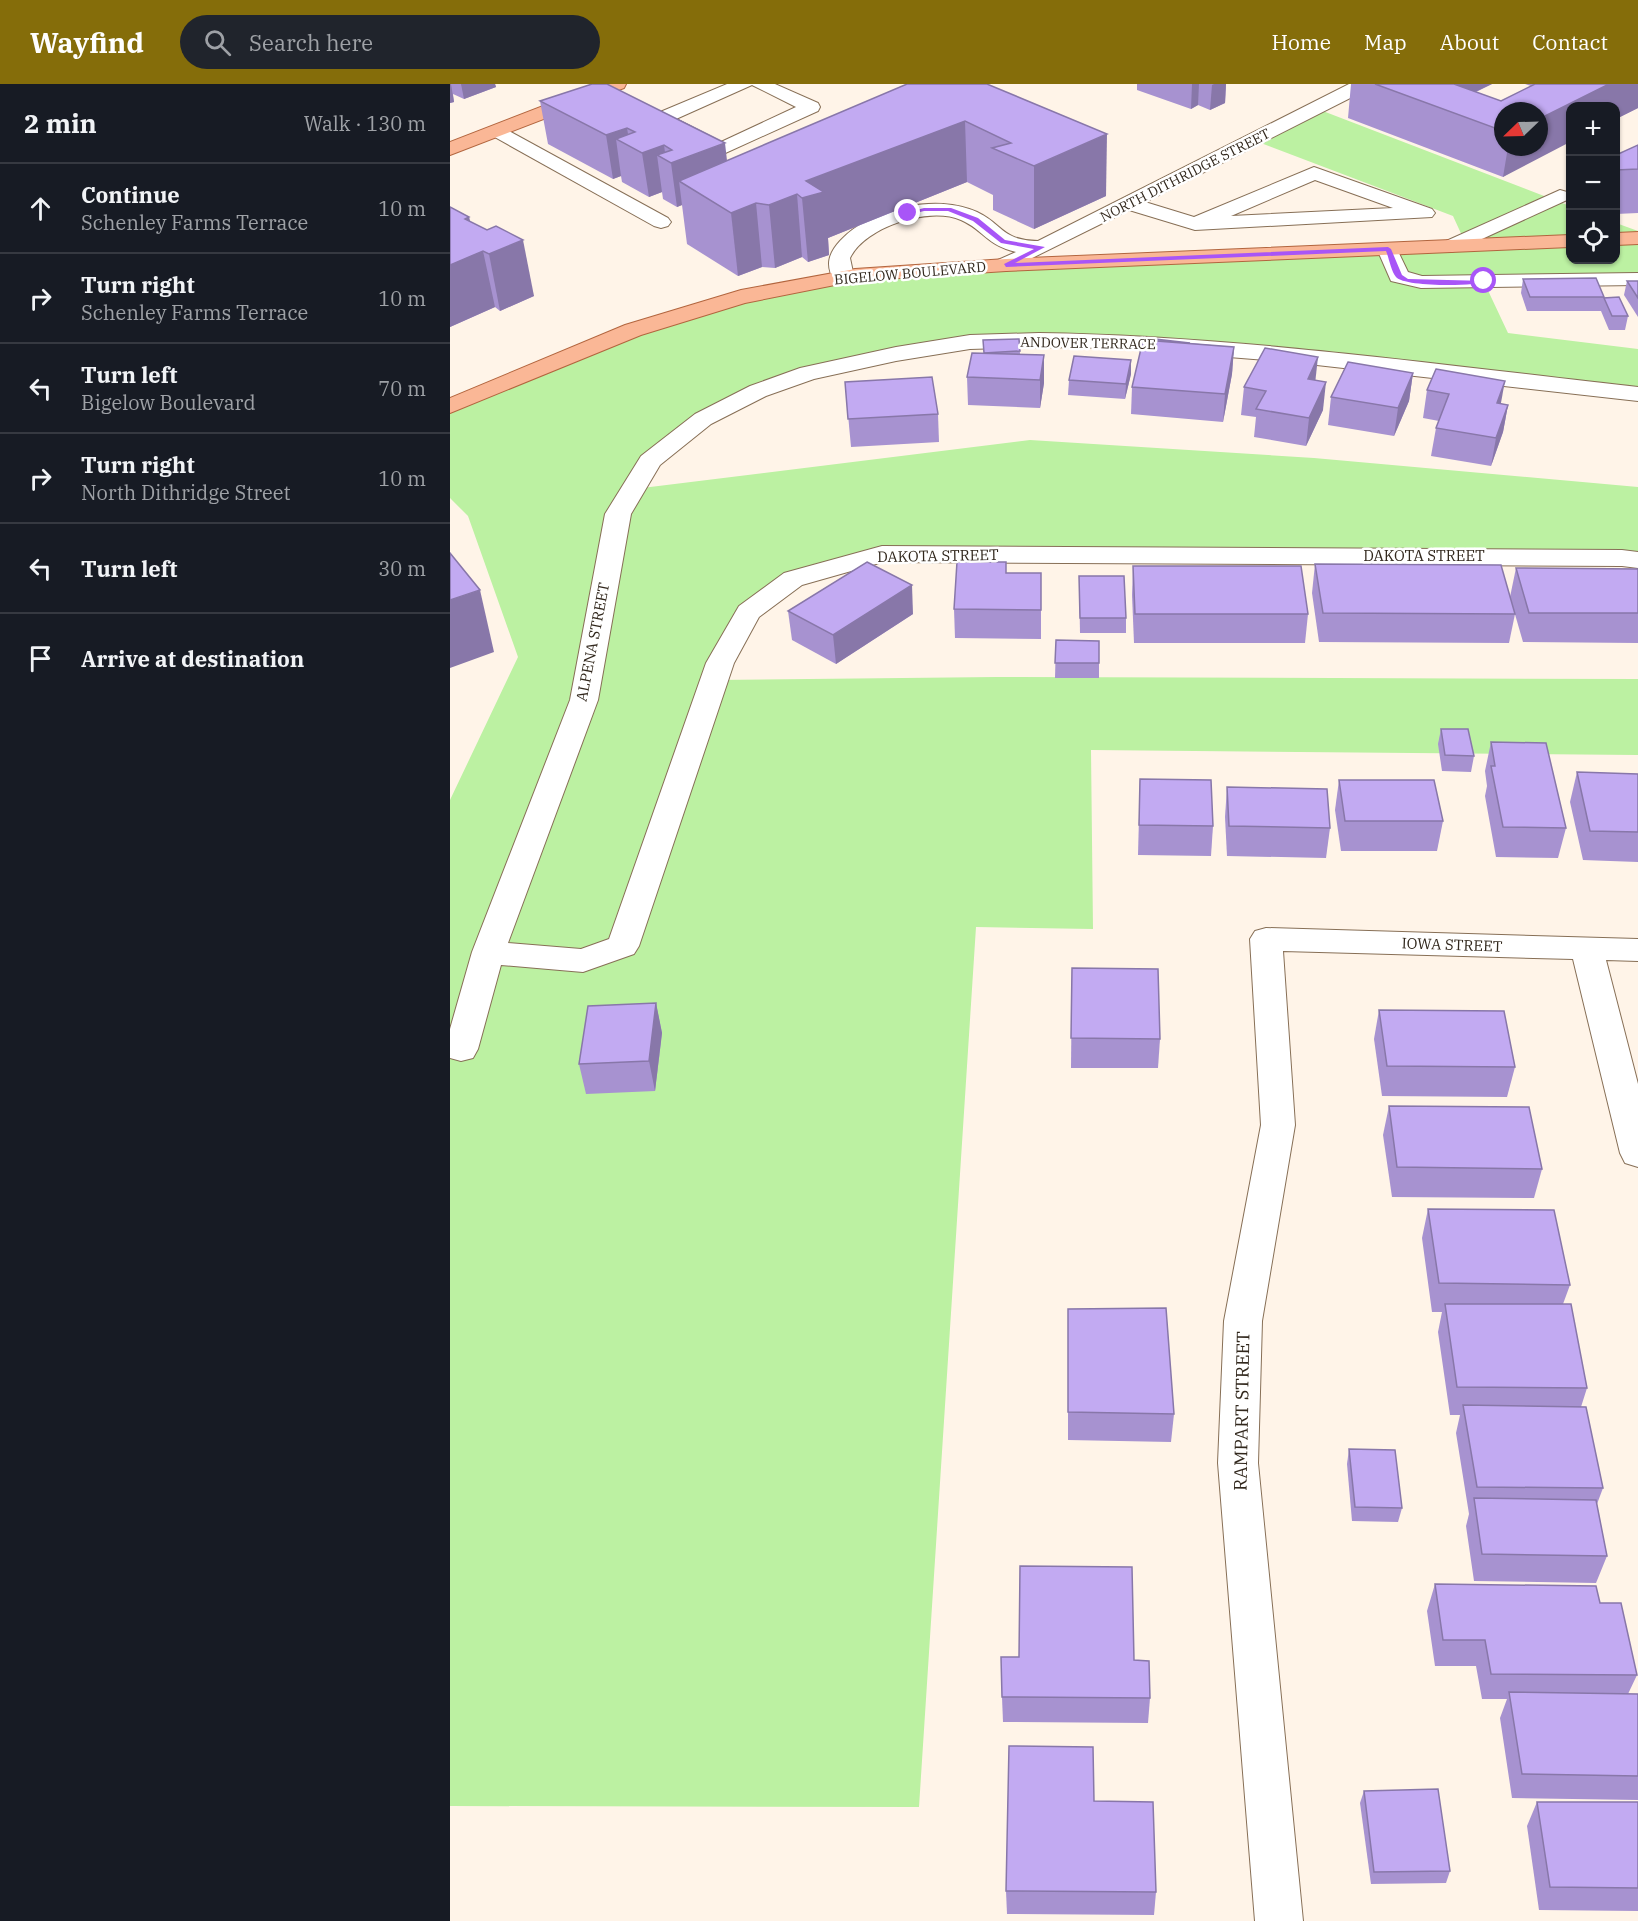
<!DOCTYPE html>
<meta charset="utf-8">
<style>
body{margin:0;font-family:"IBM Plex Serif",serif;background:#20242c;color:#f1f3f6}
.controls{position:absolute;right:18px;top:18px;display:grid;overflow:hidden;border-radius:12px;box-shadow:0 2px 4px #0004}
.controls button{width:54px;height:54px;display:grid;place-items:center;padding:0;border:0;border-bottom:2px solid #363941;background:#171b24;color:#f1f3f6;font:30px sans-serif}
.compass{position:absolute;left:1044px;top:18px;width:54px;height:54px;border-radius:50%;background:#171b24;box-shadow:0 2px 4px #0004;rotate:247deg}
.stop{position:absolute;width:18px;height:18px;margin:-14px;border:4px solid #a855f7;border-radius:50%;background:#fff}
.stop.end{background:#a855f7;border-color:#fff;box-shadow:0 2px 6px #0008}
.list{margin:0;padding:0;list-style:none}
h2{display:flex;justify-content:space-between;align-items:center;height:78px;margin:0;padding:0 24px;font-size:26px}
h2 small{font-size:20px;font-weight:400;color:#9ea1a6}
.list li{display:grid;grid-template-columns:39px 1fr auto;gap:18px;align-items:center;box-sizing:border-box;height:90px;padding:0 24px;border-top:2px solid #363941}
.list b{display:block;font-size:22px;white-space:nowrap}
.list p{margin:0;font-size:20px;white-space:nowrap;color:#9ea1a6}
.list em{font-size:20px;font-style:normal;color:#9ea1a6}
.icon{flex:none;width:33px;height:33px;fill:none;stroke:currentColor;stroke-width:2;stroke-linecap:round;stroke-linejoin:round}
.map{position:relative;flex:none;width:1188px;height:1837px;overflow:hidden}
header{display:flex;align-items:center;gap:36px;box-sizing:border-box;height:84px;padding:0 30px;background:#856d0a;color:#fff}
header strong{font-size:28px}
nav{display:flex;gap:33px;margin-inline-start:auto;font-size:21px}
.search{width:420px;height:54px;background:#20242c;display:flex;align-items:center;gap:15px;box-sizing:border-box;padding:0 21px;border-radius:33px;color:#9ea1a6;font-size:22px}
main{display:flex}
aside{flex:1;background:#171b24}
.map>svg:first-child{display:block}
.green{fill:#bcf1a2}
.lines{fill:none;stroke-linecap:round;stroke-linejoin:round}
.minor-casing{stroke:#876f56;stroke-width:2}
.major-casing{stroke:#b2653e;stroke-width:2}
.minor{fill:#fff;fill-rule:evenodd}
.major{fill:#fab796;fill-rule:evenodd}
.wall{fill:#a792d0;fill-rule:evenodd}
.shaded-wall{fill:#8877a9}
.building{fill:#c2aaf2;stroke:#8877a9;stroke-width:1.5}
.route{fill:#a855f7}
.labels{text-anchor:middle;stroke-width:5;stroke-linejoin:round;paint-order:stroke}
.far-street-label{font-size:14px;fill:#31271c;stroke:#fff}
.street-label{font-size:15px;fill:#31271c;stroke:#fff}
.near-street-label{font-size:18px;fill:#31271c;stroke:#fff}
</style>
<header>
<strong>Wayfind</strong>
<div class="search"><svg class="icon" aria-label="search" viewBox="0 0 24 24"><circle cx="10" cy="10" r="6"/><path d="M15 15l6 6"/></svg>Search here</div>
<nav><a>Home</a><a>Map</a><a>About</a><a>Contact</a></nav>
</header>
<main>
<aside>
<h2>2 min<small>Walk · 130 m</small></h2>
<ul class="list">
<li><svg class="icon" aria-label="ahead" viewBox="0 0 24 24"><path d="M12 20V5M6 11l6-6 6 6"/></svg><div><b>Continue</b><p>Schenley Farms Terrace</p></div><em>10 m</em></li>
<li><svg class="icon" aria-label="right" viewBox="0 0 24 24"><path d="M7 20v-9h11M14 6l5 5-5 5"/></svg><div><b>Turn right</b><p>Schenley Farms Terrace</p></div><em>10 m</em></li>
<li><svg class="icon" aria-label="left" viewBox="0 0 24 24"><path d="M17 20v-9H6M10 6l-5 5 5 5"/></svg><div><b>Turn left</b><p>Bigelow Boulevard</p></div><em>70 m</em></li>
<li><svg class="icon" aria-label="right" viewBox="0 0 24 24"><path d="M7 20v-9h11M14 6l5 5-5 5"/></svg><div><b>Turn right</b><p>North Dithridge Street</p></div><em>10 m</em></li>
<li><svg class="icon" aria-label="left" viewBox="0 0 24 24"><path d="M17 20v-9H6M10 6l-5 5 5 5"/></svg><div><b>Turn left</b></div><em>30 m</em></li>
<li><svg class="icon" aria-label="arrive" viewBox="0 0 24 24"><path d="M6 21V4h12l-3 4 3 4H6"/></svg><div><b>Arrive at destination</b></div></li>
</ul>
</aside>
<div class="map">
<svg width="1188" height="1837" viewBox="0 0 1188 1837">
<rect width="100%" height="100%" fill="#fff4e8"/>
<polygon class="green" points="865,24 1120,122 1120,176 1166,176 1166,139 1188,147 1188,195 1034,198 1058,249 1188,265 1188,311 667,257 520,258 358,289 253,335 184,405 580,356 864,374 1188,403 1188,476 432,470 343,495 298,528 265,596 546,593 1188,595 1188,671 641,666 643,845 526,843 469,1723 0,1722 0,716 68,573 18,432 0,414 0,322 183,246 405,191 1014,156 1003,132 803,56"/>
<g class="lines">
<defs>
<g id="minor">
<path d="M277,0H325L368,19L370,23L368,27L271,71L203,39L200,35L203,31ZM302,1L346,23L271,58L226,35Z"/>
<path d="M899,0H922L920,4L695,118L744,133L864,83L982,125L985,129L982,133L745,146L679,126L556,187L548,186L545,181L548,176L566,168C536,161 534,146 511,136C479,122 415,143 400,174L404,193L401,198L393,199L385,198C375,182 378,170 390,157C420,124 487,109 527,128C554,141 551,156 588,157ZM865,96L943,124L781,132Z"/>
<polygon points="48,41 218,134 221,138 218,142 211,144 204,142 41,51 38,47 41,43"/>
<polygon points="1110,106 1117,108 1120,112 1117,116 1008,166 1001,168 994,166 990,162 994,158"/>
<polygon points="938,159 945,161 958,188 972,192 1188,189 1188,201 971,204 941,197 927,165 931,161"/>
<path d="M589,249C789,252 989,281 1188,303V317L840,278L667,264L589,263L520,265L446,277L364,295L316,312L261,340L210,381L181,430L148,616L58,859L131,865L159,855L256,579L289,522L334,489L432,462L1172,466L1188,468V484L1172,482L433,478L352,501L309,533L284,579L189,862L184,870L133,888L51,881L28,965L23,974L11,977L0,974V945L22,868L120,616L155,430L191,372L245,330L300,302L350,284L446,263L520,251Z"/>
<polygon points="816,844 1188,855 1188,877 1156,876 1188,1000 1188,1083 1175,1079 1170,1069 1123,875 833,867 845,1041 812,1237 808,1379 853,1837 805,1837 768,1379 774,1237 811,1041 800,855 805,847"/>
</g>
<g id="major">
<polygon points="150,0 176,0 174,4 0,71 0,58"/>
<polygon points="1188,148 1188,160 1166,161 1166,149"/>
<polygon points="1120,151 1120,163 556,187 405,197 295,219 191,251 0,329 0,314 175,241 291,206 405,185 556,175"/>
</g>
</defs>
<use href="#minor" class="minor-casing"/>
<use href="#major" class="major-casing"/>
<use href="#minor" class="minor"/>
<use href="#major" class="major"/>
</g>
<g class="wall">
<polygon points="0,0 45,0 46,3 14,15 3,10 4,18 0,19"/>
<polygon points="142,0 277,77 457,0 656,112 584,145 543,126 543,111 517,98 378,154 379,171 358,178 352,173 325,184 312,183 288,192 237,160 232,121 227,123 213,115 212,108 199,113 172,98 171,92 163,95 98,60 90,17"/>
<polygon points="687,0 776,0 775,19 760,26 748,21 741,25 687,6"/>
<path d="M901,0H1042L1026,8L1051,17L1081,2L1075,0H1188V24L1166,35V22L1053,93L898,34ZM1053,27L1089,63H1053Z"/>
<polygon points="1188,61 1188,129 1166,130 1166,71"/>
<polygon points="0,123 19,133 20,138 84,212 50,227 45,223 0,243"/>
<polygon points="1073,195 1154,213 1178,232 1175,246 1159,246 1151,227 1077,227 1071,209"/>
<polygon points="1177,197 1188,197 1188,233 1174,211"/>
<polygon points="569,255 570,270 594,299 590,324 518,321 517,293 534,269 533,256"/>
<polygon points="740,259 784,263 782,290 773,338 681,330 682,303"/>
<polygon points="963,289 959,317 944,352 878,341 881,313"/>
<polygon points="681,290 675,315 618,311 619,296"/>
<polygon points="866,296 873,326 856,362 804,353 806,333 791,331 794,303"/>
<polygon points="395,298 488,330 489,358 401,363"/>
<polygon points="977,306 1058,321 1053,348 1041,382 981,372 986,344 989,337 973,334"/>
<polygon points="865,480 1065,530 1059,559 869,558 862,509"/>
<polygon points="683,482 858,530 855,559 684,559 682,511"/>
<polygon points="1066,484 1188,485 1188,559 1073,558 1060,513"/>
<polygon points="556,489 591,489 591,555 505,554 504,525"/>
<polygon points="629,492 676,534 676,549 630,549"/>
<polygon points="338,527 463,530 386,580 342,556"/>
<polygon points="606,556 649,579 649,594 605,594"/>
<polygon points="991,645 1024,672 1021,688 992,687 988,660"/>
<polygon points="1041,658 1116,744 1108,774 1046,773 1035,712 1037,702 1035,687"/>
<polygon points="1127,688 1188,690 1188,778 1133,776 1120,718"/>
<polygon points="690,695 763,742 761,772 688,771"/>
<polygon points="889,696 993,737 987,767 891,767 885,726"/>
<polygon points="777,703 880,744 876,774 777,772 775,733"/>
<polygon points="622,884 710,955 708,984 621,984"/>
<polygon points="206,919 212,949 205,1007 136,1010 129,980"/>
<polygon points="929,926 1065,983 1057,1013 932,1012 924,955"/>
<polygon points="939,1022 1092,1085 1084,1114 942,1113 933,1051"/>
<polygon points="978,1125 1120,1201 1113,1220 1137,1304 1131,1323 1153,1404 1147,1420 1157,1472 1146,1499 1024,1497 1016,1442 1019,1430 1006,1349 1010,1331 1000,1331 988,1248 992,1228 982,1228 972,1154"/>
<polygon points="618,1225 724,1330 721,1358 618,1356"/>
<polygon points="899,1365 952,1424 948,1438 902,1437 897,1380"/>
<polygon points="985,1500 1150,1519 1187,1591 1178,1610 1188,1610 1188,1716 1062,1714 1050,1634 1057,1615 1032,1615 1026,1582 985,1582 977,1527"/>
<polygon points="684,1576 700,1614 698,1639 553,1638 552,1613"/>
<polygon points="914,1707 1000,1787 996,1799 921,1800 910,1719"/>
<polygon points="1087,1718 1188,1718 1188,1827 1089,1826 1077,1742"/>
<polygon points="556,1807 706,1808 704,1831 557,1830"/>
</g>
<g class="shaded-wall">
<polygon points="0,0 1,0 4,18 0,19"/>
<polygon points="11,0 45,0 46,3 14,15"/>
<polygon points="742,0 749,0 748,21 741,25"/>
<polygon points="764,0 776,0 775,19 760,26 762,1"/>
<polygon points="977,0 1042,0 991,24"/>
<polygon points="1159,0 1188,0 1188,24 1166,35 1166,22 1120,22 1120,58 1053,93 1058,63 1089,63 1089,35"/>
<polygon points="515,37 517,98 378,154 379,171 358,178 352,114 356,97"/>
<polygon points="177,44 180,62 166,55 171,92 163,95 156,51"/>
<polygon points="657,50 656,112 584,145 584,82"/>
<polygon points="275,59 280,103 229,97 232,121 227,123 221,79"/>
<polygon points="214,61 216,76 207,71 212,108 199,113 192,69"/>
<polygon points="347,110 352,173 325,184 319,121"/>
<polygon points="306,119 312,183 288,192 281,129"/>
<polygon points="19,133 27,170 33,167 45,223 0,243 0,181 15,135"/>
<polygon points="73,156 84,212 50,227 39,170"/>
<polygon points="784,263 782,290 773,338 775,310"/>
<polygon points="594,271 594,299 590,324 590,296"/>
<polygon points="868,273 865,300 858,295"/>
<polygon points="681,276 681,290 675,315 676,300"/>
<polygon points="963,289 959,317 944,352 948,324"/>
<polygon points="1055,297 1050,324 1047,319"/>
<polygon points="876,298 873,326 856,362 859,334"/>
<polygon points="1058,321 1053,348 1041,382 1046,354"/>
<polygon points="462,501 463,530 386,580 383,551"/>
<polygon points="30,506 44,568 0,584 0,516"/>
<polygon points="206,919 212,949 205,1007 199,977"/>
</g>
<g class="building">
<polygon points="142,0 157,0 275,59 221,79 207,71 222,66 214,61 192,69 166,55 185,48 177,44 156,51 90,17"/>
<polygon points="457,0 537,0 657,50 584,82 542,64 561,59 515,37 356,97 374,108 352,114 347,110 319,121 306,119 281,129 229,97"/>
<polygon points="925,0 1004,0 1051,17 1085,0 1159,0 1089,35 1089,27 1053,27 1053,47"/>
<polygon points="1188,61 1188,85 1166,86 1166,71"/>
<polygon points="0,123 19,133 15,135 37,146 46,142 73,156 39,170 33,167 0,181"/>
<polygon points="1146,194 1154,213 1080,213 1073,195"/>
<polygon points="1177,197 1188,197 1188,214"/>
<polygon points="1169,213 1178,232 1162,232 1154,214"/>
<polygon points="569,255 570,267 534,269 533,256"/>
<polygon points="705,255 740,259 705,257"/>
<polygon points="693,256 784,263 775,310 682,303"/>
<polygon points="815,264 868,273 858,295 876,298 859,334 806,325 816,307 794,303"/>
<polygon points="522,269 594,271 590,296 517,293"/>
<polygon points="624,272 681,276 676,300 619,296"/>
<polygon points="898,278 963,289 948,324 881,313"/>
<polygon points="986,285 1055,297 1047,319 1058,321 1046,354 986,344 999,310 977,306"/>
<polygon points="482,293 488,330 398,335 395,298"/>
<polygon points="0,469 30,506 0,516"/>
<polygon points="417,478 462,501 383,551 338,527"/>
<polygon points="507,478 556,478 556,489 591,489 591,526 504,525"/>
<polygon points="865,480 1051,481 1065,530 873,529"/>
<polygon points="683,482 851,482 858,530 685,530"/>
<polygon points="1066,484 1188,485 1188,529 1079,529"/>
<polygon points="629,492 674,492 676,534 630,534"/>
<polygon points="606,556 649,557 649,579 605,579"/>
<polygon points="991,645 1018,645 1024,672 995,671"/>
<polygon points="1041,658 1096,659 1116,744 1053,743 1041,682 1045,682"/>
<polygon points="1127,688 1188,690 1188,748 1140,747"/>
<polygon points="690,695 761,696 763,742 689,741"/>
<polygon points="889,696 984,696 993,737 895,737"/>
<polygon points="777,703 877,705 880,744 779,742"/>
<polygon points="622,884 708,885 710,955 621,954"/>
<polygon points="206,919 199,977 129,980 138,922"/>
<polygon points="929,926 1054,927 1065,983 937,982"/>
<polygon points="939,1022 1079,1023 1092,1085 947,1083"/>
<polygon points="978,1125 1104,1126 1120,1201 989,1199"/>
<polygon points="995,1220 1121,1220 1137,1304 1007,1303"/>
<polygon points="716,1224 724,1330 618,1328 618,1225"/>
<polygon points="1013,1321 1136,1323 1153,1404 1027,1403"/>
<polygon points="899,1365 945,1366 952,1424 905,1423"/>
<polygon points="1024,1414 1146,1416 1157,1472 1032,1470"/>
<polygon points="570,1482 682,1483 684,1576 699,1577 700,1614 552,1613 551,1573 569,1573"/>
<polygon points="985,1500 1146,1502 1150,1519 1171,1519 1187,1591 1041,1590 1035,1556 993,1556"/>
<polygon points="1059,1608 1188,1610 1188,1692 1072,1690"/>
<polygon points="559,1662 643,1663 644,1717 703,1718 706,1808 556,1807"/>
<polygon points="988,1705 1000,1787 924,1788 914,1707"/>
<polygon points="1087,1718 1188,1718 1188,1804 1100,1803"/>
</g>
<path class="route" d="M474,124H501L528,134L555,156L595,163L565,179L938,163L941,165L952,191L958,195L1037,197C1026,203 954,203 946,193C941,187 939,174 936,167L556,183L554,180L584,165L551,159L523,137L498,127H474L458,131L455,129Z"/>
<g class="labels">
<g class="far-street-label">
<text transform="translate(735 91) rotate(-27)" y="5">NORTH DITHRIDGE STREET</text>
<text transform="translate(460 189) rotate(-5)" y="5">BIGELOW BOULEVARD</text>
<text transform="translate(638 259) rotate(1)" y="5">ANDOVER TERRACE</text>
</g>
<g class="street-label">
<text transform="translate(488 472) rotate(-1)" y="5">DAKOTA STREET</text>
<text x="974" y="477">DAKOTA STREET</text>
<text transform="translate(143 558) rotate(-79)" y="5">ALPENA STREET</text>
<text transform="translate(1002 861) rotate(2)" y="5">IOWA STREET</text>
</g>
<g class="near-street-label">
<text transform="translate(792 1327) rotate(-89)" y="6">RAMPART STREET</text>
</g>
</g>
</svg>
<div class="controls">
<button>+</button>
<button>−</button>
<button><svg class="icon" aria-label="locate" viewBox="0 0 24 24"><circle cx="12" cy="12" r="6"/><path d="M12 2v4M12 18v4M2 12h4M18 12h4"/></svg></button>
</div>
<svg class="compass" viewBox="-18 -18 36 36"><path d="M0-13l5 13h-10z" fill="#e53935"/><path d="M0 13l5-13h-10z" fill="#9ea1a6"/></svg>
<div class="stop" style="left:1034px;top:197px"></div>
<div class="stop end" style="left:458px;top:129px"></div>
</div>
</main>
